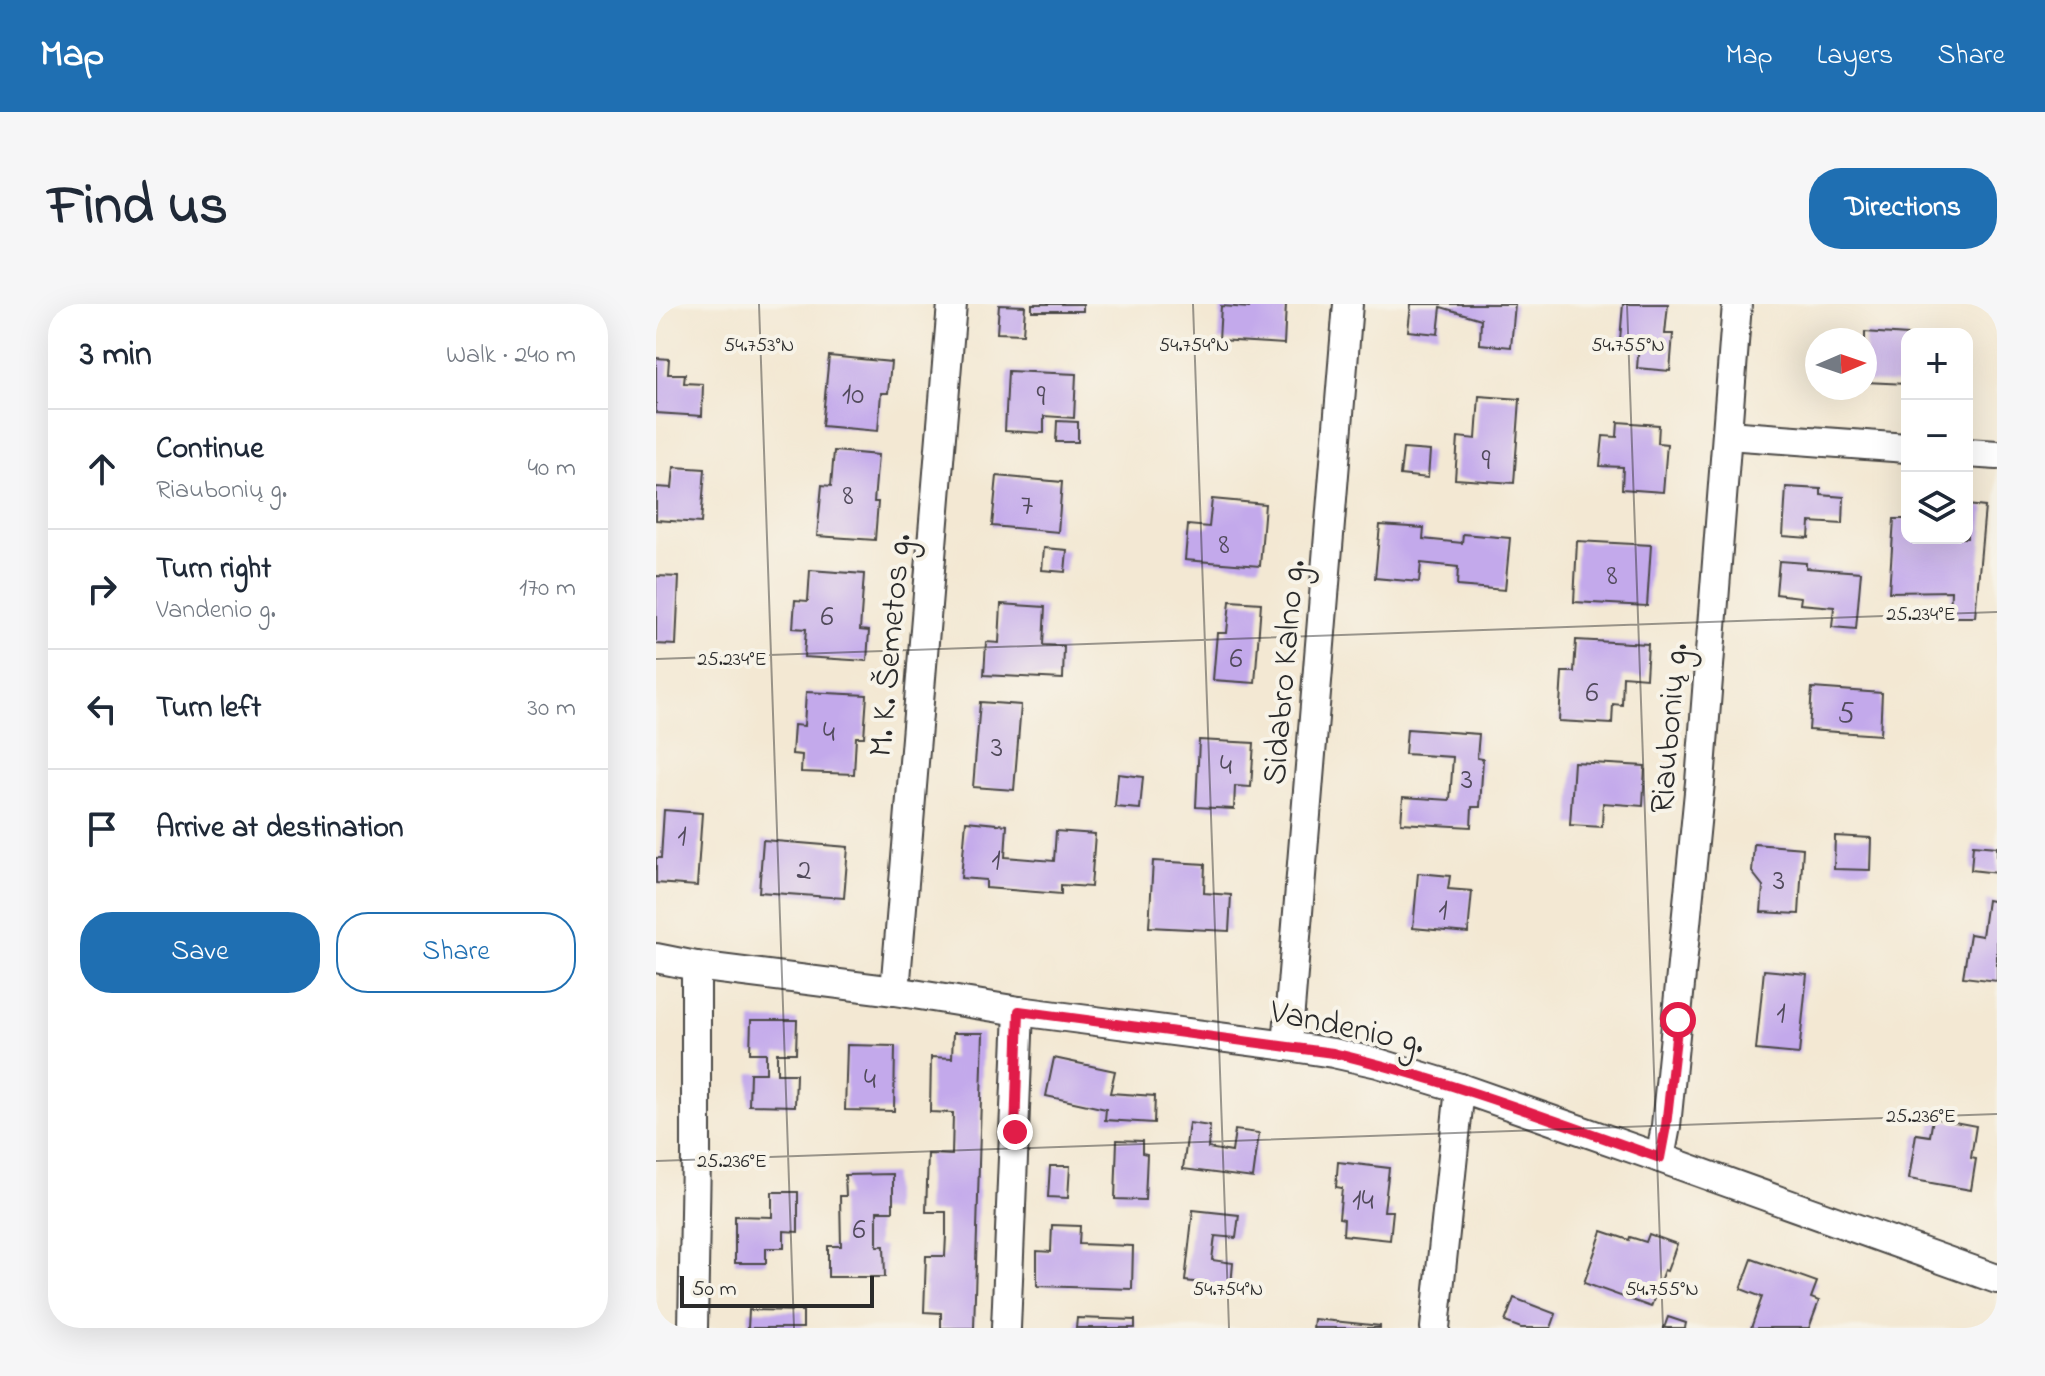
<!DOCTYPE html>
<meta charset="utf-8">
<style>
body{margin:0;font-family:"Indie Flower",sans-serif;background:#f6f6f7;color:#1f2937}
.controls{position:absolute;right:24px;top:24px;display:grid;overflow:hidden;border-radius:16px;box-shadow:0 8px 32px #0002}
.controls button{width:72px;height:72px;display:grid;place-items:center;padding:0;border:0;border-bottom:2px solid #e0e1e3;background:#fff;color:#1f2937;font:40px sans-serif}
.compass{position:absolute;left:1149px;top:24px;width:72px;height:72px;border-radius:50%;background:#fff;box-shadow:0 8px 32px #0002;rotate:88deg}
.scale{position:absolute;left:24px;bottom:20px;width:194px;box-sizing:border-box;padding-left:8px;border:4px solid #2b2b2b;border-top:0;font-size:22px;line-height:28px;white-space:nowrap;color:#2b2b2b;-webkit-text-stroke:6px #f7f3e8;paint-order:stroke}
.stop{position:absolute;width:24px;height:24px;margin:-18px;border:6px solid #e11d48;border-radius:50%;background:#fff}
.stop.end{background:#e11d48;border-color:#fff;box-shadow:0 2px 8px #0008}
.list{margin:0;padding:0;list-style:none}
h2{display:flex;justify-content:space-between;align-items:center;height:104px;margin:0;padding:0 32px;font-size:34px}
h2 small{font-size:26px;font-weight:400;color:#747a83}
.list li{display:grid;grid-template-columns:52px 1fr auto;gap:24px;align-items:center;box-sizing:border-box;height:120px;padding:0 32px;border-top:2px solid #e0e1e3}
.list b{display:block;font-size:30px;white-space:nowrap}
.list p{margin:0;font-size:26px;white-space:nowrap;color:#747a83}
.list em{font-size:26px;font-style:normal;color:#747a83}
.actions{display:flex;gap:16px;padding:24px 32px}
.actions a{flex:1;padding:18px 0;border:2px solid #1f6fb2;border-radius:32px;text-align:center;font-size:28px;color:#1f6fb2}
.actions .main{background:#1f6fb2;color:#fff}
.icon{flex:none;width:44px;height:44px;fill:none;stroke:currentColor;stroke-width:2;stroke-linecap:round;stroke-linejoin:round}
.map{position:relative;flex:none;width:1341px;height:1024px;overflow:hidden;border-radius:32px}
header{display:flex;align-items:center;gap:48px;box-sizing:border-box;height:112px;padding:0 40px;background:#1f6fb2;color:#fff}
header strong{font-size:38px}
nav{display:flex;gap:44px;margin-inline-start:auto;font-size:28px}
.intro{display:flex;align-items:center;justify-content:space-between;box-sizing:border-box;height:192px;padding:0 48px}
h1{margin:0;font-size:56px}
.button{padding:20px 36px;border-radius:32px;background:#1f6fb2;color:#fff;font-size:28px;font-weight:700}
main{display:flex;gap:48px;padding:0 48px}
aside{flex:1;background:#fff;border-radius:32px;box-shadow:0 8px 32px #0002}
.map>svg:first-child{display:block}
.building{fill:#c3a9eb}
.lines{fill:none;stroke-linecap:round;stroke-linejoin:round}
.minor-casing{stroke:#494744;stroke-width:32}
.minor{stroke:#fff;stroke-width:28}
.route{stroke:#e11d48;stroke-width:10}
.ticks{fill:none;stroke:#2b2b2b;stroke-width:2;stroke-opacity:0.45}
.labels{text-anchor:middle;stroke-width:8;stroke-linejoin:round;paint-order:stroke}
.number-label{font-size:30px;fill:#514a5b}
.street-label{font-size:34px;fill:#2b2b2b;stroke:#f7f3e8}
.ticks-label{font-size:20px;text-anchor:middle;fill:#2b2b2b;stroke:#f7f3e8;stroke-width:8;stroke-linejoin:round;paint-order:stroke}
</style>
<header>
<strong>Map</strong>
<nav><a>Map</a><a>Layers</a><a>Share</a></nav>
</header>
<div class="intro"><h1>Find us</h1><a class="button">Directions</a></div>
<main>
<aside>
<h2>3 min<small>Walk · 240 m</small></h2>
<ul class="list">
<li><svg class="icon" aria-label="ahead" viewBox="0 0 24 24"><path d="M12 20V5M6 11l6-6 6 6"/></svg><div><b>Continue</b><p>Riaubonių g.</p></div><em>40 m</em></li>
<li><svg class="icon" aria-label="right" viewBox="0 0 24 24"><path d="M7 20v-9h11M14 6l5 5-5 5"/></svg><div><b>Turn right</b><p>Vandenio g.</p></div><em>170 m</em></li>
<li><svg class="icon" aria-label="left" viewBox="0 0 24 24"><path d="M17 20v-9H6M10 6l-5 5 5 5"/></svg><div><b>Turn left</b></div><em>30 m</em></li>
<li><svg class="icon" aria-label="arrive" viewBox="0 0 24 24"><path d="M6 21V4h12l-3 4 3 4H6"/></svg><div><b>Arrive at destination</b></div></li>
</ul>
<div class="actions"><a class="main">Save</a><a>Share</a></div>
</aside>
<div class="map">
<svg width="1341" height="1024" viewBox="0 0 1341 1024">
<rect width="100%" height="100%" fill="#f7f3e8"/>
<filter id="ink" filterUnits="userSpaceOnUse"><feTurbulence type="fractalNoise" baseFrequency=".0125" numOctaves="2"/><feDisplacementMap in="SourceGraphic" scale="16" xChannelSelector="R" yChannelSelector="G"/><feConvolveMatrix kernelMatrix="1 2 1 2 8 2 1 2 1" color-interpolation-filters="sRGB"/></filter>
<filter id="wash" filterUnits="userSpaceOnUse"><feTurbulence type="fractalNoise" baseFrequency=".006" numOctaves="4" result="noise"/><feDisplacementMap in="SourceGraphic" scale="32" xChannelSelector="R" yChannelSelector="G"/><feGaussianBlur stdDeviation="1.8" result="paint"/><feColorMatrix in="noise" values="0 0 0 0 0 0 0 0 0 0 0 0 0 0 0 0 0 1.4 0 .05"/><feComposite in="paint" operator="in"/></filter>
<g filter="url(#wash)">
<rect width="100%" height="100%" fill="#f3e8d3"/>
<g id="blocks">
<g class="building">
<rect x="376" y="0" width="51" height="7"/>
<polygon points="593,0 630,0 628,40 563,36 565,2 593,4"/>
<polygon points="755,0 859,0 855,43 824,40 825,15 785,3 782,30 752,27"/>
<polygon points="967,0 1012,0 1009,30 1017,30 1014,67 981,64 983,38 964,36"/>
<polygon points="343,1 369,2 367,30 341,29"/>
<polygon points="1209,28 1251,31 1251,80 1209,78"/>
<polygon points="173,52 235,58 232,89 225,89 222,127 166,122"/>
<polygon points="0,54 13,55 12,70 29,70 28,79 47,80 46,112 0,109"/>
<polygon points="352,67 420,70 418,114 388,112 388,129 349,127"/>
<polygon points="823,92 864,95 858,179 799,175 802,133 820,135"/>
<polygon points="401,117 422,118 422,138 400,138"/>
<polygon points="962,118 1003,121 1002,139 1011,140 1007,188 966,185 967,163 944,162 947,132 961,133"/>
<polygon points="747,145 774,147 772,174 744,171"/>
<polygon points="178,147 222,151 218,198 222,198 219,236 161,232 166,181 175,182"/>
<polygon points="18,163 49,165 45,219 0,216 0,183 16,184"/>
<polygon points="341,172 406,178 402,228 336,222"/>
<polygon points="1130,183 1165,185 1165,191 1188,193 1187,220 1154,218 1153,234 1127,232"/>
<polygon points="556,195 609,200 604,262 529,256 532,221 553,223"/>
<polygon points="1311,201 1329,203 1319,313 1294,313 1295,287 1233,288 1238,215 1251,215 1251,234 1311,234"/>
<polygon points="724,221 768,224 767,235 806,239 807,230 854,234 849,286 801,282 802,263 765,259 763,278 719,274"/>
<polygon points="921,237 995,241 991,302 918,298"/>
<polygon points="388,244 411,246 409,268 386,266"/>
<polygon points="1123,257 1150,259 1150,264 1205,268 1200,325 1176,323 1178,303 1144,300 1145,293 1120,290"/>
<polygon points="154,266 208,270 204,326 213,327 211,357 148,353 150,325 137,324 139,296 152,297"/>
<polygon points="0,272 23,273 20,341 0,340"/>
<polygon points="574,297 605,299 599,379 557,376 561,329 571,329"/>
<polygon points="345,300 389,303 387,341 408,342 407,375 328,371 330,338 343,339"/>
<polygon points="920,336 992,340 990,374 967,372 966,401 957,400 956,420 903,417 906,368 918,368"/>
<polygon points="1156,384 1226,389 1224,431 1153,426"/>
<polygon points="150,388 211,391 208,433 200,433 198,470 145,468 146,451 136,450 138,421 148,422"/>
<polygon points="324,398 365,401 358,486 317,483"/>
<polygon points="751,425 823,430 821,454 827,455 824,503 816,503 815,523 745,519 747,493 794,496 797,453 749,450"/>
<polygon points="543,436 598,439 595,483 579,482 578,505 540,503"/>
<polygon points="918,458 989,462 987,502 947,499 946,523 914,521"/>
<polygon points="462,470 487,473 484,505 459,503"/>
<polygon points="8,506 46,509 41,582 0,579 0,554 5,554"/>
<polygon points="310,517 351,521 349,553 398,557 400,527 439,530 435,583 405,581 405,590 330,584 330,576 305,574"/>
<polygon points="1179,532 1215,534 1214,566 1178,565"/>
<polygon points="107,536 192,543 188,594 103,588"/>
<polygon points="1098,540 1147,544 1143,610 1105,608 1107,582 1096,568"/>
<polygon points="1317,541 1341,543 1341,569 1315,566"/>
<polygon points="497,557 549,560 548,589 575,591 573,627 493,623"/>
<polygon points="762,569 794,572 792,585 816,587 812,629 757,624"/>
<polygon points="1331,596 1341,598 1341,677 1307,673 1314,630 1326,632"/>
<polygon points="1108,666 1151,670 1143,750 1100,746"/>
<polygon points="95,716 141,716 140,749 121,749 121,770 140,770 139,802 93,801 94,769 110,769 110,749 94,749"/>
<polygon points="297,729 327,729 318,1024 285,1024 285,1009 268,1008 270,952 289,952 290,931 290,908 270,908 272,850 296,851 297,809 274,808 275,753 296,754"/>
<polygon points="191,741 239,742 238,807 189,806"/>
<polygon points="398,754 459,767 454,789 499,792 498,819 449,816 450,805 390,792"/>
<polygon points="1277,814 1320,822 1315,854 1320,855 1315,886 1253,875 1260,830 1274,832"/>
<polygon points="533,819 554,822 552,844 576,848 579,826 603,829 597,874 527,865"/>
<polygon points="461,836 486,837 486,849 491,850 489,896 459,895"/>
<polygon points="682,858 733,864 728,907 737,907 734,936 687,931 688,915 683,914 686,884 680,883"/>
<polygon points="394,862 414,862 412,894 392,893"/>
<polygon points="237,870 237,907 221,907 221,942 228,942 229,973 172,973 172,942 185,942 184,892 190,892 189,871"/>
<polygon points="116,888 142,888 142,928 128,927 128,944 110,944 110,959 79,959 79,912 116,913"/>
<polygon points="537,906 583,911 580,934 559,932 556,956 577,959 575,982 529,977"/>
<polygon points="396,921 424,922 423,940 477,942 476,985 381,982 381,947 395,948"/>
<polygon points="946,927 973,936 974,933 990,938 993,930 1021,940 1011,967 1008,966 995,1003 928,979"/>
<polygon points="1096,955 1161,978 1155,994 1163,997 1153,1024 1095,1024 1106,993 1085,985"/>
<polygon points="858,994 900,1010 895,1024 865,1024 849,1018"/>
<polygon points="93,1006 147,1007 147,1024 92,1024"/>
<polygon points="1012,1013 1030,1019 1029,1024 1008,1024"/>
<polygon points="421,1014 479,1016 479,1024 420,1024"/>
<polygon points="658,1015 724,1022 724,1024 657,1024"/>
</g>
</g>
</g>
<g filter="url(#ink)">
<use href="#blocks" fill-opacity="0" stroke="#494744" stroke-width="2"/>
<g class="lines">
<defs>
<g id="minor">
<polyline points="1071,131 1251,144"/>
<polyline points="1311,149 1341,151"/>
<polyline points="0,654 40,662 239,687 363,707 631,742 677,749 722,759 804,784 1004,854 1341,975"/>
<polyline points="239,687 296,0"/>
<polyline points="631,742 692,0"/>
<polyline points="1004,854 1010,822 1044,478 1081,0"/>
<polyline points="37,1024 40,852 40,662"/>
<polyline points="350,1024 363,707"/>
<polyline points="779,1024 804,784"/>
</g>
</defs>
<use href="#minor" class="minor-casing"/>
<use href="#minor" class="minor"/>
</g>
</g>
<g class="lines" filter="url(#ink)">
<path class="route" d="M359,828L363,707L677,749C789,775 896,816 1004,854L1010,822L1022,716"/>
</g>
<path class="ticks" d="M103,0L138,1024M537,0L573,1024M971,0L1007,1024M0,355L1341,308M0,857L1341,810"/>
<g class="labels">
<g class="number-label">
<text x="197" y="99">10</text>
<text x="385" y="101">9</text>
<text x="830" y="165">9</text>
<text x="192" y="200">8</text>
<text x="371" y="210">7</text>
<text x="568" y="249">8</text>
<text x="956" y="280">8</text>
<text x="171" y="321">6</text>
<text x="580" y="363">6</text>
<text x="936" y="397">6</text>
<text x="1190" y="418">5</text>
<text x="173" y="437">4</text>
<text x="341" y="452">3</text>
<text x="570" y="470">4</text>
<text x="811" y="484">3</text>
<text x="26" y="541">1</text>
<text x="340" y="565">1</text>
<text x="148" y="575">2</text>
<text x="1123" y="585">3</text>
<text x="787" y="615">1</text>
<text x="1125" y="718">1</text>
<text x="214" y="784">4</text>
<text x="707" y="905">14</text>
<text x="203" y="934">6</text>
</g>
<g class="street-label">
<text transform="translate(232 341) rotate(-85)" y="12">M. K. Šemetos g.</text>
<text transform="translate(626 368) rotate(-85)" y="12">Sidabro Kalno g.</text>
<text transform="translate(1011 424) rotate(-85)" y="12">Riaubonių g.</text>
<text transform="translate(692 721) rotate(12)" y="12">Vandenio g.</text>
</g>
</g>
<g class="ticks-label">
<text x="103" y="47">54.753°N</text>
<text x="538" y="47">54.754°N</text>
<text x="972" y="47">54.755°N</text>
<text x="1265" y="316">25.234°E</text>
<text x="76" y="361">25.234°E</text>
<text x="1265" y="818">25.236°E</text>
<text x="76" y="863">25.236°E</text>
<text x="572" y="991">54.754°N</text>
<text x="1006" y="991">54.755°N</text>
</g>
</svg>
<div class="controls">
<button>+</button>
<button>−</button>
<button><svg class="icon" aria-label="layers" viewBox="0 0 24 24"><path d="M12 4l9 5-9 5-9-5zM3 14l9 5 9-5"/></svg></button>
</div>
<svg class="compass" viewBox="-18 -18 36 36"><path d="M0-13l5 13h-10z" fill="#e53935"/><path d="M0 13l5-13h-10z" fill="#747a83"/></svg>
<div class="scale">50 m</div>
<div class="stop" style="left:1022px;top:716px"></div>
<div class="stop end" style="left:359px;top:828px"></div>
</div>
</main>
